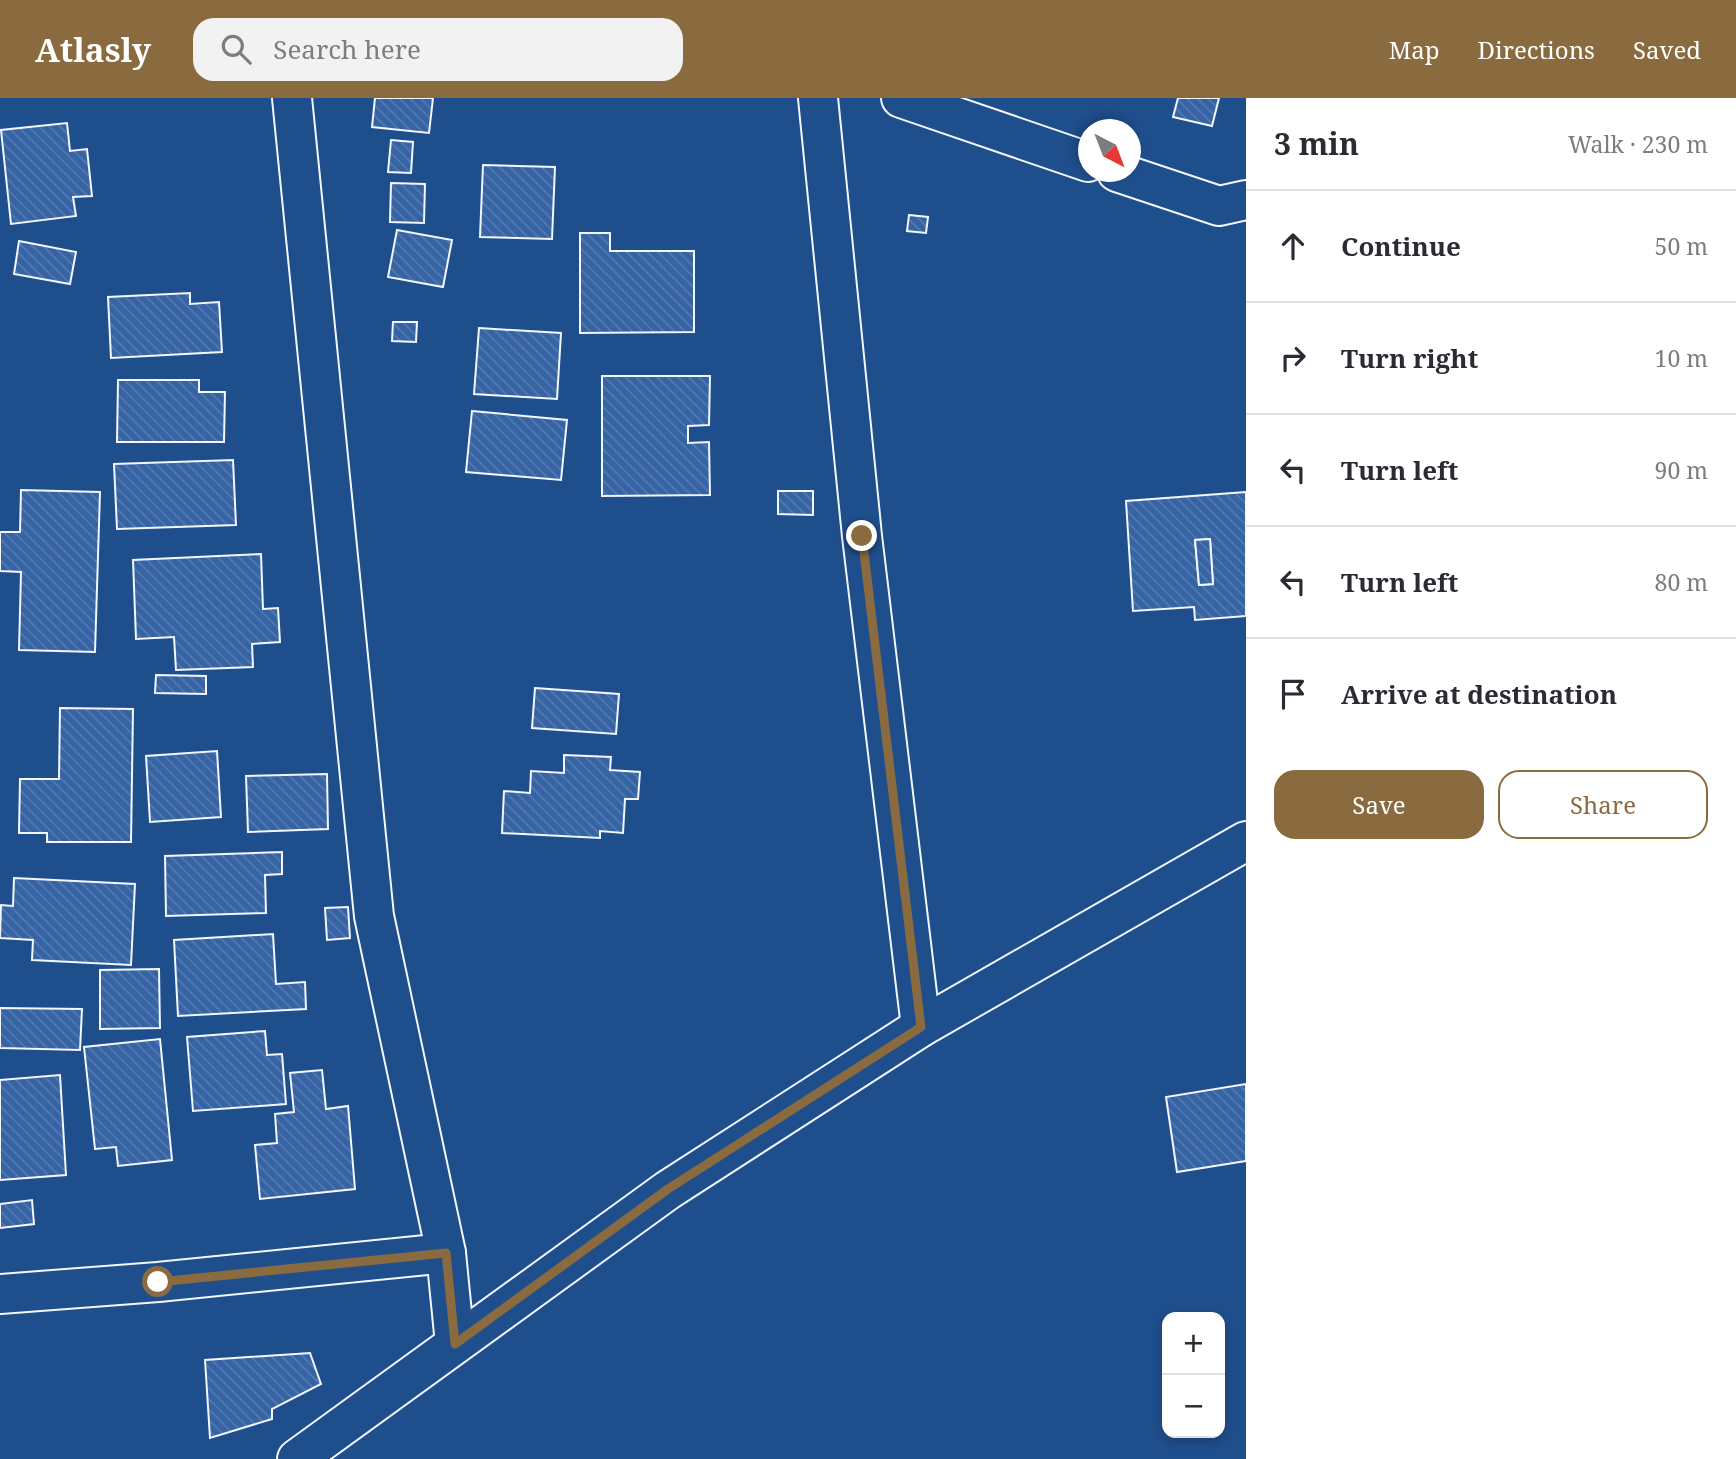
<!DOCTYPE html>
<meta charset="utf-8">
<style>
body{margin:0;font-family:"Noto Serif",serif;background:#f2f2f3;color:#2b2b33}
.controls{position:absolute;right:21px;bottom:21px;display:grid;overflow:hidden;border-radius:14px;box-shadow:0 4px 10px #0003}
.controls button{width:63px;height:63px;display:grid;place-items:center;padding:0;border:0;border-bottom:2px solid #e1e1e2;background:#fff;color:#2b2b33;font:35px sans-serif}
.compass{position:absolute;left:1078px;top:21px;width:63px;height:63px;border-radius:50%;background:#fff;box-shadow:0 4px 10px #0003;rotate:138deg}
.stop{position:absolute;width:21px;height:21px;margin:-16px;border:5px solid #8a6a3f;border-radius:50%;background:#fff}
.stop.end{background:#8a6a3f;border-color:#fff;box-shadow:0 2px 7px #0008}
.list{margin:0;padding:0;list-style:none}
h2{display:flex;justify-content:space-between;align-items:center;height:91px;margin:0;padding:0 28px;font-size:30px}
h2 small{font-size:23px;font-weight:400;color:#7c7c81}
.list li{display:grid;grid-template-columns:46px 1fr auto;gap:21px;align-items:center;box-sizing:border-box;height:112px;padding:0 28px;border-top:2px solid #e1e1e2}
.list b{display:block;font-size:26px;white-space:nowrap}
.list em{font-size:23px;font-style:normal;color:#7c7c81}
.actions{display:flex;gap:14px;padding:21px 28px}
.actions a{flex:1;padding:16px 0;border:2px solid #8a6a3f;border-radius:21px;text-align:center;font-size:24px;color:#8a6a3f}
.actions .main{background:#8a6a3f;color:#fff}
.icon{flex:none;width:38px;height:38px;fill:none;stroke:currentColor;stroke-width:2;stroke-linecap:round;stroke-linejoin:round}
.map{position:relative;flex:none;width:1246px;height:1361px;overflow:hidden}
header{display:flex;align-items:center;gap:42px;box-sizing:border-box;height:98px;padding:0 35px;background:#8a6a3f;color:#fff}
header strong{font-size:33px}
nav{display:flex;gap:38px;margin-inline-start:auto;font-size:24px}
.search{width:490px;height:63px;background:#f2f2f3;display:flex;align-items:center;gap:18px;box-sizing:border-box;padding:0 24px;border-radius:21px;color:#7c7c81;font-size:26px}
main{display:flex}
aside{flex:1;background:#fff}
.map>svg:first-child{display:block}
.building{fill:url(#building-back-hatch);stroke:#f2f6ff;stroke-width:2;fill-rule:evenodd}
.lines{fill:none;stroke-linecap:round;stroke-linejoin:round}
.street-casing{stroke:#f2f6ff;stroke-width:42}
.street{stroke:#1f4e8c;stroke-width:38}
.route{stroke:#8a6a3f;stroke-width:9}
</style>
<header>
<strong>Atlasly</strong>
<div class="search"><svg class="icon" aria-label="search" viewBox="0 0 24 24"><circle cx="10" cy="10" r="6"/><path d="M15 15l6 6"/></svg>Search here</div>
<nav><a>Map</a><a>Directions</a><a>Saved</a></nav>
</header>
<main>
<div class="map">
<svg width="1246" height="1361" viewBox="0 0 1246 1361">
<defs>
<pattern id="building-back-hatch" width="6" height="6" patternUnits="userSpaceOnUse" patternTransform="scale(1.75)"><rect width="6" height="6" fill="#3563a3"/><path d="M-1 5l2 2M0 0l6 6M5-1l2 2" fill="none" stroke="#537ab1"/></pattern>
</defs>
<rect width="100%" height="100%" fill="#1f4e8c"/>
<g class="building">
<polygon points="375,0 433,0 429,35 372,29"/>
<polygon points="1178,0 1219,0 1212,28 1173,19"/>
<polygon points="67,25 70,53 87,51 92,98 73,99 76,118 11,126 1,32"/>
<polygon points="391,42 413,44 411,75 388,74"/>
<polygon points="483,67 555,69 552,141 480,139"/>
<polygon points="391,85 425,86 424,125 390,124"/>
<polygon points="909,117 928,119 926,135 907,133"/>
<polygon points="397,132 452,142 443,189 388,179"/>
<polygon points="580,135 610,135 610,153 694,153 694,234 580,235"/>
<polygon points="19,143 76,154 70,186 14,176"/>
<polygon points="190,195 190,206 219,204 222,254 111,260 108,199"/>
<polygon points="393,224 417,224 416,244 392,243"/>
<polygon points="479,230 561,235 557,301 474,296"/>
<polygon points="602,278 710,278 709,327 688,328 688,345 709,344 710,397 602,398"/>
<polygon points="118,282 199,282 199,294 225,294 224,344 117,344"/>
<polygon points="472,313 567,322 561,382 466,374"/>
<polygon points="233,362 236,427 117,431 114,366"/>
<polygon points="21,392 100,394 95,554 19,552 21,474 0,473 0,434 20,434"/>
<polygon points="778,393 813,393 813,417 778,416"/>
<path d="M1246,394V518L1195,522L1194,509L1133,513L1126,403ZM1210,441L1213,486L1199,487L1195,442Z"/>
<polygon points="1210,441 1213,486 1199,487 1195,442"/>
<polygon points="261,456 263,511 278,510 280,544 252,546 253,569 176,572 174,539 136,541 133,462"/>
<polygon points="156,577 206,578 206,596 155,595"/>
<polygon points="535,590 619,596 616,636 532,630"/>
<polygon points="60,610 133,611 131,744 47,744 47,735 19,735 20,681 59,681"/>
<polygon points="217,653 221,719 150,724 146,658"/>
<polygon points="564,657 611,659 610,672 640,674 638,701 625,701 623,735 600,733 600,740 502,735 504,693 530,695 531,673 564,675"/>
<polygon points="327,676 328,731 248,734 246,678"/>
<polygon points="282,754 282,776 265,777 266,815 166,818 165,758"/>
<polygon points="14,780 135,786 131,867 32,862 33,842 0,840 1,807 13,808"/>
<polygon points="348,809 350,840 327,842 325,810"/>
<polygon points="273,836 276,886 305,884 306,911 178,918 174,842"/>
<polygon points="159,871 160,930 100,931 100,872"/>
<polygon points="0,910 82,911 80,952 0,950"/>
<polygon points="265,933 267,957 282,956 286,1006 193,1013 187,939"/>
<polygon points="160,941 172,1062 118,1068 116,1049 95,1051 84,949"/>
<polygon points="322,972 326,1011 348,1008 355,1091 260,1101 255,1047 277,1045 275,1016 294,1014 290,975"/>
<polygon points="60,977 66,1077 0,1082 0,982"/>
<polygon points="1246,986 1246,1063 1177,1074 1166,999"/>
<polygon points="32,1102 34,1126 0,1130 0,1106"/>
<polygon points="310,1255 321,1286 272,1311 272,1321 210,1340 205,1262"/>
</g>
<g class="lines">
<defs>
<g id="street">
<polyline points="292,0 374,818 446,1155 455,1246"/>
<polyline points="818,0 862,438 921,929"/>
<polyline points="901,0 1088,64"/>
<polyline points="1117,74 1219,108 1246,102"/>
<polyline points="0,1196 158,1184 446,1155"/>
<polyline points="297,1361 668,1092 921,929 1246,743"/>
</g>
</defs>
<use href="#street" class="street-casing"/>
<use href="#street" class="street"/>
</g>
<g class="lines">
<polyline class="route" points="158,1184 446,1155 455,1246 668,1091 921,929 862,438"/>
</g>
</svg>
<div class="controls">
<button>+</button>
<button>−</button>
</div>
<svg class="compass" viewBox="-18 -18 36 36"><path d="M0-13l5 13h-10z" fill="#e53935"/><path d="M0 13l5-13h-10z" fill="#7c7c81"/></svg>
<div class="stop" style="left:158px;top:1184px"></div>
<div class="stop end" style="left:862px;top:438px"></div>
</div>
<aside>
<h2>3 min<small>Walk · 230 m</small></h2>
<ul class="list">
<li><svg class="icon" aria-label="ahead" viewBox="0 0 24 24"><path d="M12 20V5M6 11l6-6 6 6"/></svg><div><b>Continue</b></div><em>50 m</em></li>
<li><svg class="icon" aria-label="right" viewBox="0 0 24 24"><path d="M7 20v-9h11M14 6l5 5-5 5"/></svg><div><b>Turn right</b></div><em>10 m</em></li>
<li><svg class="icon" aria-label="left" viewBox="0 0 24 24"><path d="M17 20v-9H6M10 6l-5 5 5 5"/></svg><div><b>Turn left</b></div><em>90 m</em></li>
<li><svg class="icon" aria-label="left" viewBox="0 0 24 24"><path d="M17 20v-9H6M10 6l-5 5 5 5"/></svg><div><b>Turn left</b></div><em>80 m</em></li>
<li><svg class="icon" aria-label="arrive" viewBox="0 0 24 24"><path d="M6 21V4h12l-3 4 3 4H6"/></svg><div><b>Arrive at destination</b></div></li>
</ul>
<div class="actions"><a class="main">Save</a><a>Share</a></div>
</aside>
</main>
